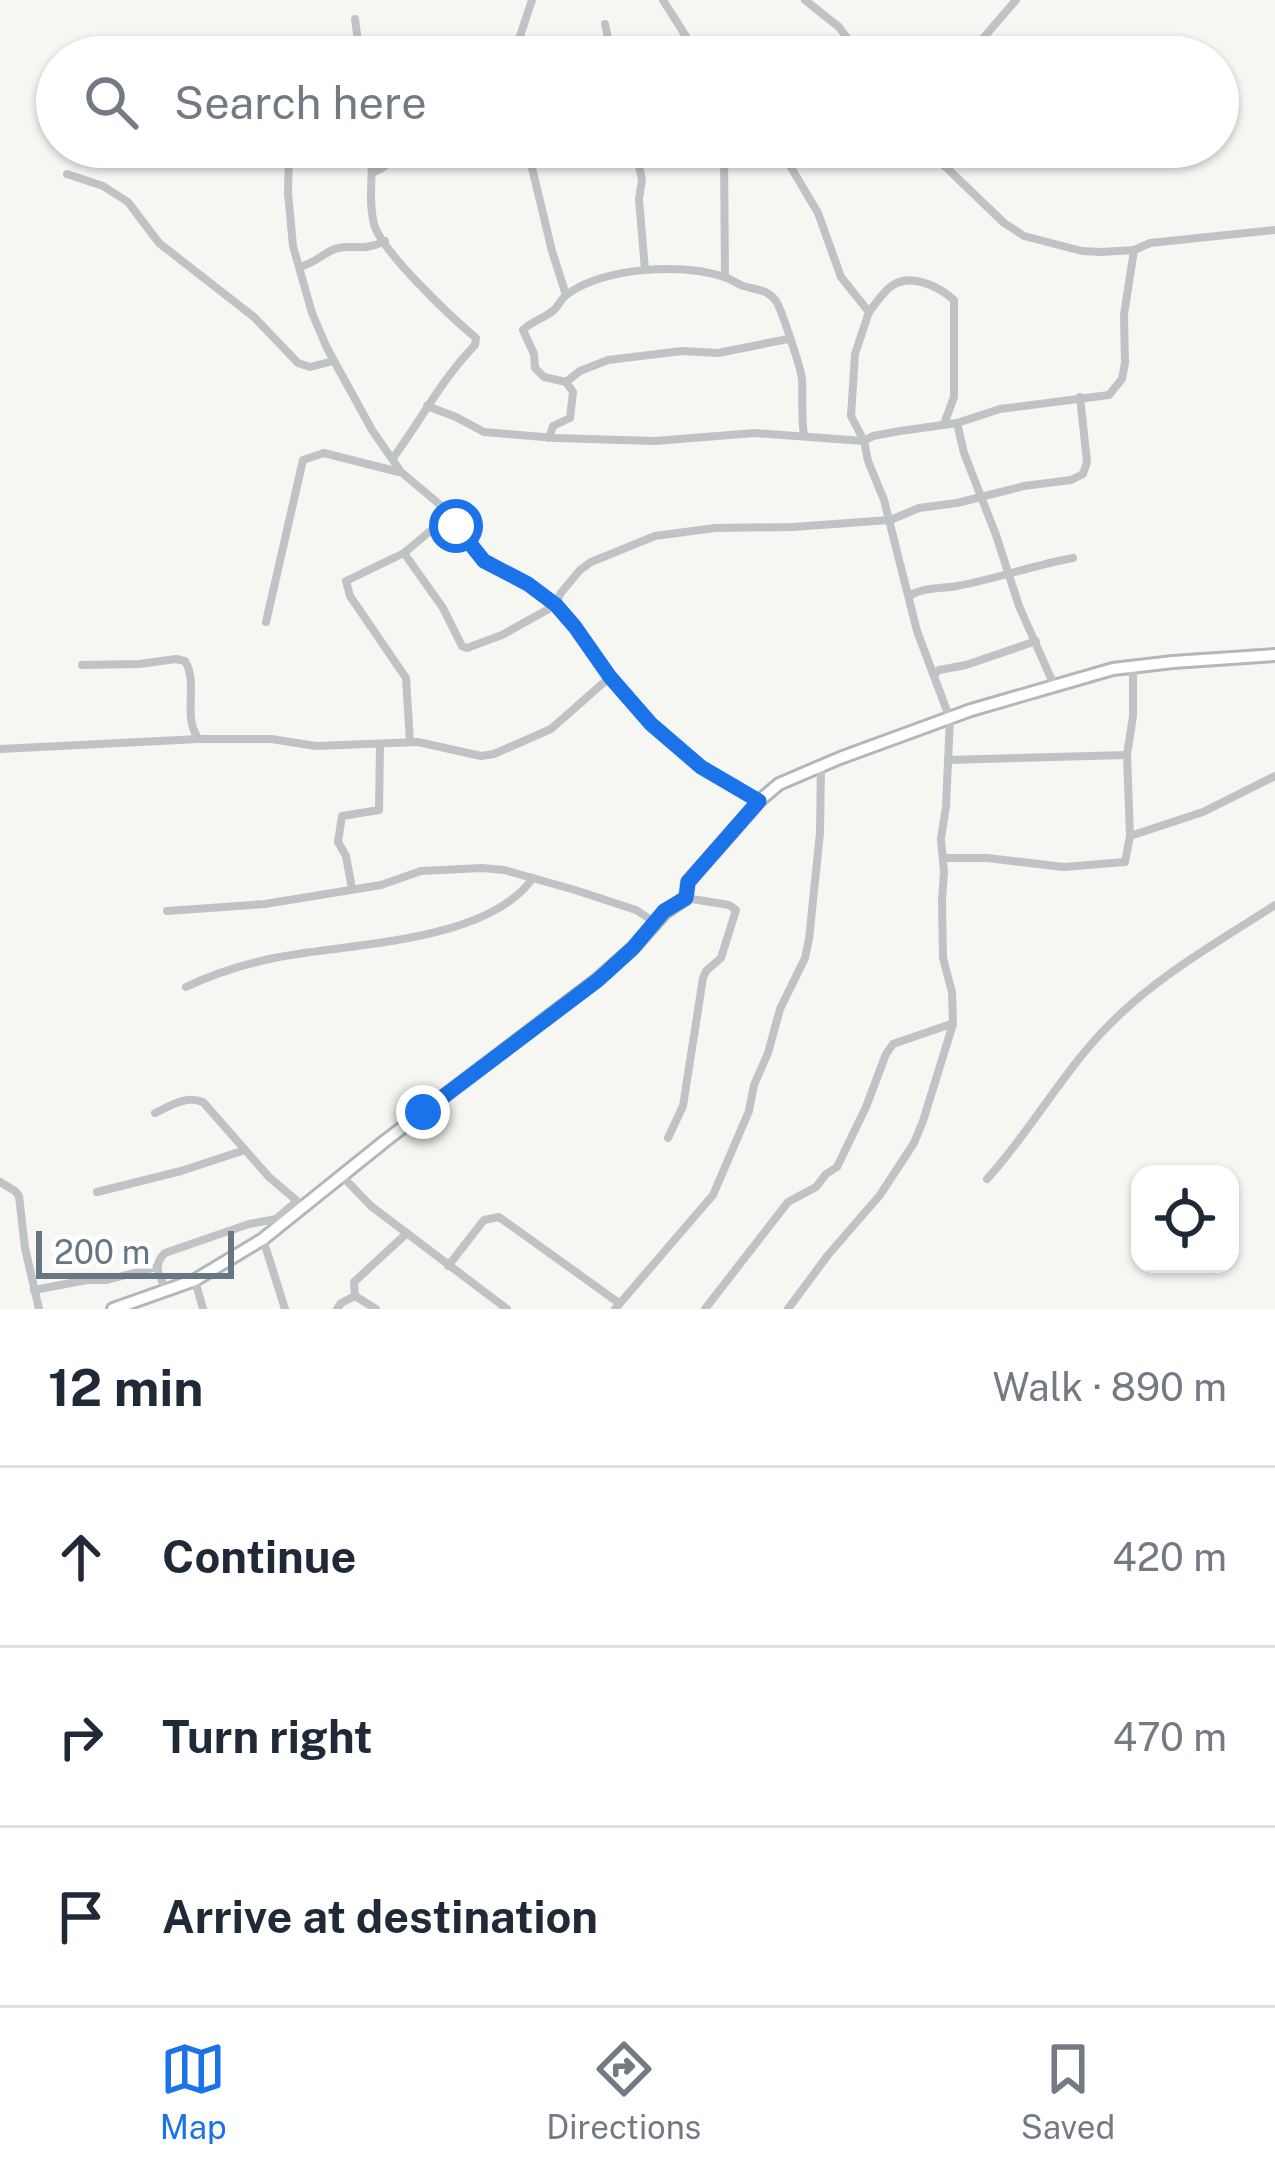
<!DOCTYPE html>
<meta charset="utf-8">
<style>
body{margin:0;font-family:"Public Sans",sans-serif;background:#f2f2f3;color:#1f2937}
.controls{position:absolute;right:36px;bottom:36px;display:grid;overflow:hidden;border-radius:24px;box-shadow:0 3px 9px #0004}
.controls button{width:108px;height:108px;display:grid;place-items:center;padding:0;border:0;border-bottom:3px solid #e0e1e3;background:#fff;color:#1f2937;font:60px sans-serif}
.scale{position:absolute;left:36px;bottom:30px;width:198px;box-sizing:border-box;padding-left:12px;border:6px solid #667682;border-top:0;font-size:33px;line-height:42px;white-space:nowrap;color:#667682;-webkit-text-stroke:9px #fff;paint-order:stroke}
.stop{position:absolute;width:36px;height:36px;margin:-27px;border:9px solid #1a73e8;border-radius:50%;background:#fff}
.stop.end{background:#1a73e8;border-color:#fff;box-shadow:0 3px 12px #0008}
.list{margin:0;padding:0;list-style:none}
h2{display:flex;justify-content:space-between;align-items:center;height:156px;margin:0;padding:0 48px;font-size:51px}
h2 small{font-size:39px;font-weight:400;color:#747a83}
.list li{display:grid;grid-template-columns:78px 1fr auto;gap:36px;align-items:center;box-sizing:border-box;height:180px;padding:0 48px;border-top:3px solid #e0e1e3}
.list b{display:block;font-size:45px;white-space:nowrap}
.list em{font-size:39px;font-style:normal;color:#747a83}
.icon{flex:none;width:66px;height:66px;fill:none;stroke:currentColor;stroke-width:2;stroke-linecap:round;stroke-linejoin:round}
.map{position:relative;flex:none;width:1275px;height:1309px;overflow:hidden}
.search{position:absolute;background:#fff;box-shadow:0 3px 9px #0004;left:36px;right:36px;top:36px;height:132px;display:flex;align-items:center;gap:30px;box-sizing:border-box;padding:0 42px;border-radius:66px;color:#747a83;font-size:45px}
.sheet{height:696px;background:#fff}
nav{display:flex;justify-content:space-around;align-items:center;box-sizing:border-box;height:168px;border-top:3px solid #e0e1e3;background:#fff;font-size:33px;color:#747a83}
nav a{display:grid;justify-items:center;gap:6px}
nav .on{color:#1a73e8}
.map>svg:first-child{display:block}
.lines{fill:none;stroke-linecap:round;stroke-linejoin:round}
.secondary-casing{stroke:#b1b7bb;stroke-width:16}
.street{stroke:#bfc3c6;stroke-width:8}
.secondary{stroke:#fff;stroke-width:10}
.route{stroke:#1a73e8;stroke-width:15}
</style>
<div class="map">
<svg width="1275" height="1309" viewBox="0 0 1275 1309">
<rect width="100%" height="100%" fill="#f6f6f3"/>
<g class="lines">
<defs>
<polyline id="secondary" points="113,1309 195,1280 263,1239 385,1141 598,979 633,948 665,912 686,898 688,882 759,801 779,784 840,758 971,710 1113,669 1173,662 1275,655"/>
</defs>
<use href="#secondary" class="secondary-casing"/>
<g class="street">
<polyline points="663,0 699,57"/>
<polyline points="805,0 839,27 861,57"/>
<polyline points="355,19 360,57"/>
<polyline points="605,24 612,57"/>
<polyline points="513,57 532,0"/>
<polyline points="967,57 1016,0"/>
<polyline points="289,147 288,193 293,246 312,313 327,348 372,430 401,472 438,503 484,561 528,584 556,605 575,627 610,677 651,724 701,767 759,801"/>
<path d="M372,147C373,172 368,200 374,224C381,251 452,318 476,338L475,345C442,379 421,420 393,458"/>
<polyline points="527,147 552,251 566,295"/>
<polyline points="635,147 642,180 639,199 645,270"/>
<polyline points="724,147 725,277"/>
<polyline points="779,147 818,213 841,277 869,312 855,354 851,416 864,441 868,461 884,500 917,631 950,719 946,806 941,839 944,872 942,900 943,958 952,992 953,1024 923,1121 914,1143 880,1195 828,1255 788,1309"/>
<polyline points="925,147 1004,223 1024,236 1082,251 1101,252 1134,250 1150,243 1275,230"/>
<path d="M374,172C390,166 387,161 396,155C405,149 445,158 457,159V147"/>
<polyline points="67,174 103,186 128,202 159,243 254,317 298,363 310,367 333,361"/>
<path d="M299,267C314,264 322,254 335,249C352,243 361,253 385,241"/>
<path d="M869,312C875,304 882,294 889,288C908,271 938,286 954,300V397L944,424"/>
<polyline points="566,382 580,371 608,360 682,351 718,353 788,339"/>
<polyline points="427,406 456,417 484,432 555,438 655,441 755,433 864,441 873,436 900,431 957,423 1000,409 1109,395 1122,379 1125,363 1124,315 1134,250"/>
<polyline points="957,423 964,453 996,535 1019,606 1054,685"/>
<path d="M549,438L553,426L570,418L573,392L566,382L544,377L535,368L534,354L523,330C532,321 545,318 554,310C558,306 561,300 565,296C600,267 686,262 727,278C730,279 740,285 743,286C757,290 767,289 776,301C781,308 802,371 802,380C803,399 801,415 804,435"/>
<polyline points="404,553 443,608 462,646 467,648 502,635 556,605 560,594 580,570 591,562 655,536 715,528 793,527 890,520 919,508 957,503 1024,486 1071,480 1083,474 1087,462 1080,397"/>
<path d="M909,596C924,587 940,589 957,586C996,579 1034,565 1073,558"/>
<polyline points="266,622 303,460 324,453 399,472"/>
<path d="M82,665L139,664L176,659L185,661C199,684 182,715 198,738"/>
<polyline points="935,674 939,670 966,665 1036,641"/>
<polyline points="410,742 406,678 350,596 346,581 404,553 429,532 450,519"/>
<polyline points="0,749 199,739 271,739 316,746 418,742 481,756 494,754 551,729 610,677"/>
<polyline points="948,760 1127,755"/>
<polyline points="1130,836 1203,812 1275,776"/>
<polyline points="943,858 987,858 1064,867 1125,862 1130,836 1127,755 1133,716 1133,666"/>
<polyline points="352,889 346,856 338,842 342,816 379,810 380,744"/>
<polyline points="167,911 265,904 381,885 421,871 482,868 504,870 575,890 636,910 656,923"/>
<path d="M186,987C213,974 245,964 274,958C347,943 486,944 533,878"/>
<path d="M155,1113C170,1106 186,1095 203,1102L269,1177L297,1201L298,1210"/>
<polyline points="668,1138 683,1106 703,978 706,971 721,958 736,910 729,905 686,898"/>
<polyline points="342,1176 371,1206 507,1309"/>
<path d="M987,1179C1031,1131 1063,1071 1109,1025C1157,976 1218,942 1275,905"/>
<polyline points="0,1182 15,1191 19,1196 25,1248 39,1309"/>
<polyline points="97,1192 181,1171 245,1150"/>
<polyline points="263,1239 285,1309"/>
<polyline points="448,1266 484,1220 499,1217 619,1303"/>
<polyline points="195,1280 203,1309"/>
<polyline points="34,1290 87,1280 107,1280 157,1267"/>
<path d="M167,1290C159,1277 152,1265 165,1253L249,1224L276,1219L297,1201"/>
<polyline points="355,1296 376,1309"/>
<polyline points="337,1309 341,1303 355,1296 354,1282 407,1233"/>
<polyline points="615,1309 713,1195 749,1111 754,1085 768,1053 780,1009 805,958 809,939 820,833 821,767"/>
<polyline points="705,1309 788,1202 816,1187 826,1174 837,1167 866,1107 886,1054 893,1044 951,1024"/>
</g>
<use href="#secondary" class="secondary"/>
</g>
<g class="lines">
<polyline class="route" points="423,1112 598,980 633,948 664,911 686,898 688,882 759,801 701,767 651,724 610,677 575,627 556,605 528,584 484,561 456,526"/>
</g>
</svg>
<div class="controls">
<button><svg class="icon" aria-label="locate" viewBox="0 0 24 24"><circle cx="12" cy="12" r="6"/><path d="M12 2v4M12 18v4M2 12h4M18 12h4"/></svg></button>
</div>
<div class="scale">200 m</div>
<div class="stop" style="left:456px;top:526px"></div>
<div class="stop end" style="left:423px;top:1112px"></div>
<div class="search"><svg class="icon" aria-label="search" viewBox="0 0 24 24"><circle cx="10" cy="10" r="6"/><path d="M15 15l6 6"/></svg>Search here</div>
</div>
<section class="sheet">
<h2>12 min<small>Walk · 890 m</small></h2>
<ul class="list">
<li><svg class="icon" aria-label="ahead" viewBox="0 0 24 24"><path d="M12 20V5M6 11l6-6 6 6"/></svg><div><b>Continue</b></div><em>420 m</em></li>
<li><svg class="icon" aria-label="right" viewBox="0 0 24 24"><path d="M7 20v-9h11M14 6l5 5-5 5"/></svg><div><b>Turn right</b></div><em>470 m</em></li>
<li><svg class="icon" aria-label="arrive" viewBox="0 0 24 24"><path d="M6 21V4h12l-3 4 3 4H6"/></svg><div><b>Arrive at destination</b></div></li>
</ul>
</section>
<nav>
<a class="on"><svg class="icon" aria-label="map" viewBox="0 0 24 24"><path d="M3 6l6-2 6 2 6-2v14l-6 2-6-2-6 2zM9 4v14M15 6v14"/></svg>Map</a>
<a><svg class="icon" aria-label="directions" viewBox="0 0 24 24"><path d="M12 3l9 9-9 9-9-9zM9 14v-3h6M13 9l2 2-2 2"/></svg>Directions</a>
<a><svg class="icon" aria-label="saved" viewBox="0 0 24 24"><path d="M7 4h10v16l-5-4-5 4z"/></svg>Saved</a>
</nav>
